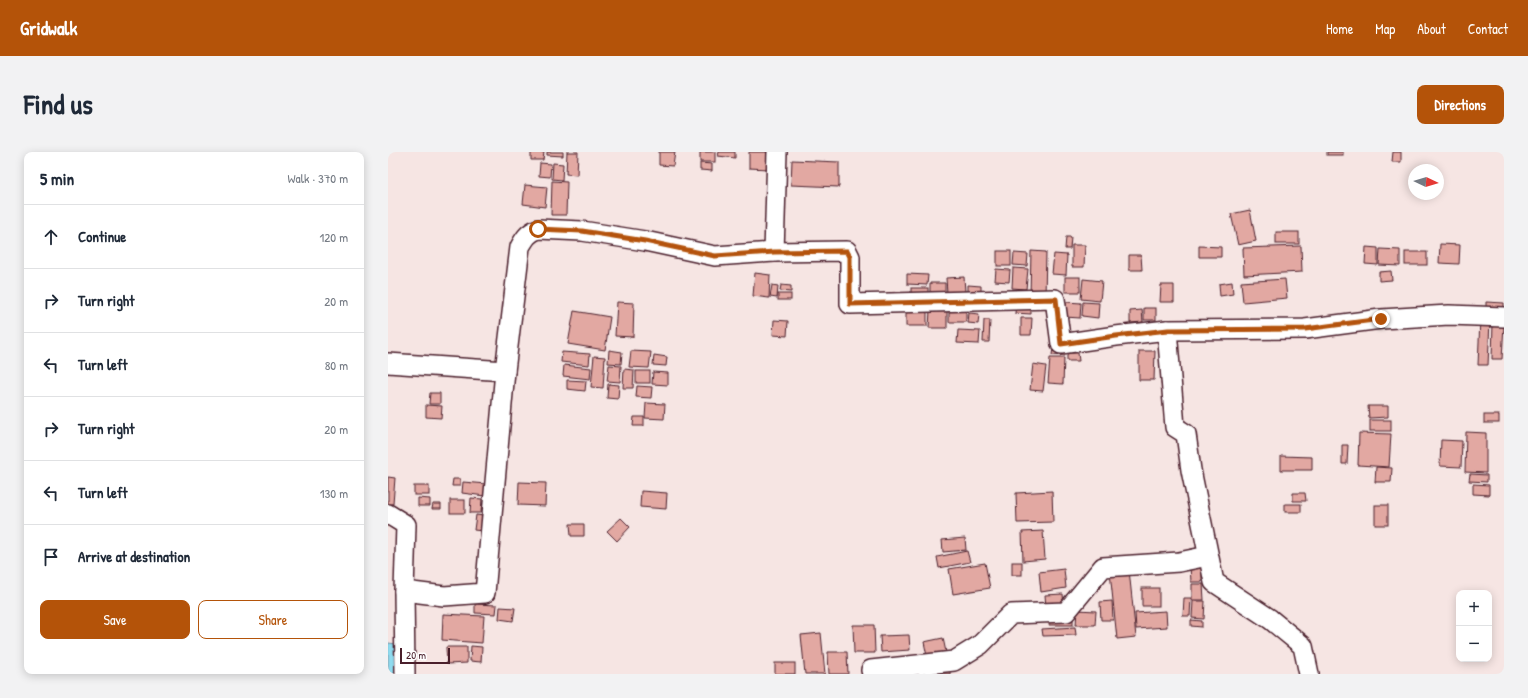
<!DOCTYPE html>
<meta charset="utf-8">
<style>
body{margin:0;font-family:"Patrick Hand",sans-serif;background:#f2f2f3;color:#1f2937}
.controls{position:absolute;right:12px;bottom:12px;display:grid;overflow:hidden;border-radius:8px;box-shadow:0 2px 10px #0003}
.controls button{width:36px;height:36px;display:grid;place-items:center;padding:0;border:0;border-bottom:1px solid #e0e1e3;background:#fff;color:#1f2937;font:20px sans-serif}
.compass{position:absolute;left:1020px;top:12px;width:36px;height:36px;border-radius:50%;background:#fff;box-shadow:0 2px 10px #0003;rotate:94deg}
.scale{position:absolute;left:12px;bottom:10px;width:50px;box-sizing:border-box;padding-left:4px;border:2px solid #4a1f2b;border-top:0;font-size:11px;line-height:14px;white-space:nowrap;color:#4a1f2b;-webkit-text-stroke:3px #fff;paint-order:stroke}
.stop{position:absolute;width:12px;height:12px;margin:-9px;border:3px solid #b45309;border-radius:50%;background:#fff}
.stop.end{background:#b45309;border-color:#fff;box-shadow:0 1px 4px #0008}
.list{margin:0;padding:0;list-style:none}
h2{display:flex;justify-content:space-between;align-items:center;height:52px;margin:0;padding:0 16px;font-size:17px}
h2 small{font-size:13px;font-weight:400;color:#747a83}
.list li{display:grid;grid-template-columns:26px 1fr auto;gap:12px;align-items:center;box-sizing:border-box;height:64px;padding:0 16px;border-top:1px solid #e0e1e3}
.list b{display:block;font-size:15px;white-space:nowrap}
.list em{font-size:13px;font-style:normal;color:#747a83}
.actions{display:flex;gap:8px;padding:12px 16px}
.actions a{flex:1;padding:9px 0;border:1px solid #b45309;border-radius:8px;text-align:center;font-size:14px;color:#b45309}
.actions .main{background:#b45309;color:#fff}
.icon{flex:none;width:22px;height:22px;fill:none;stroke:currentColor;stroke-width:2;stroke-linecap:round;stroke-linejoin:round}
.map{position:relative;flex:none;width:1116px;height:522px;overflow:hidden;border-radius:8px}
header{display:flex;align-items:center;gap:24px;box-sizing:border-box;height:56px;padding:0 20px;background:#b45309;color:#fff}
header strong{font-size:19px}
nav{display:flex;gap:22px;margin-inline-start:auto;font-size:14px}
.intro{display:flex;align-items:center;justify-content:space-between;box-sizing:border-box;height:96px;padding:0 24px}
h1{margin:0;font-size:28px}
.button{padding:10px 18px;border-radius:8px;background:#b45309;color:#fff;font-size:14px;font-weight:700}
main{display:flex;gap:24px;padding:0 24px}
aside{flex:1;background:#fff;border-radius:8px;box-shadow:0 2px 10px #0003}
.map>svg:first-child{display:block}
.water{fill:#8fdbef;stroke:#7390a1}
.building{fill:#e2a8a2;stroke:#4a1f2b}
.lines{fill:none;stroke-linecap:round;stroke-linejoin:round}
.minor-casing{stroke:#4a1f2b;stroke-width:22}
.minor{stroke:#fff;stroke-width:19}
.route{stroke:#b45309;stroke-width:5}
</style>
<header>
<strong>Gridwalk</strong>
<nav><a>Home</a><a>Map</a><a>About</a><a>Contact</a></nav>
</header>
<div class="intro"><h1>Find us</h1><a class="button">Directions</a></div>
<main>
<aside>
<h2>5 min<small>Walk · 370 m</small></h2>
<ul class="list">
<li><svg class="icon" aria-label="ahead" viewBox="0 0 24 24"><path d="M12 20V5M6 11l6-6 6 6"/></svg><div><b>Continue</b></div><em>120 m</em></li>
<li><svg class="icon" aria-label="right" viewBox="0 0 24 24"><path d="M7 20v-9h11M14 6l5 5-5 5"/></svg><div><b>Turn right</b></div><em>20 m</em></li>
<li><svg class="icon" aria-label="left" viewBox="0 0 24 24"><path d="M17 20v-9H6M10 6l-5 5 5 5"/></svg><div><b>Turn left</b></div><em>80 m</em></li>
<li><svg class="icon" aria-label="right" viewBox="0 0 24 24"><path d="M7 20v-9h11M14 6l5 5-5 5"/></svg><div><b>Turn right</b></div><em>20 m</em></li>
<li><svg class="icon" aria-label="left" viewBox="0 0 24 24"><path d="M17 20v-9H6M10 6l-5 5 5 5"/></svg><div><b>Turn left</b></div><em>130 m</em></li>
<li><svg class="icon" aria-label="arrive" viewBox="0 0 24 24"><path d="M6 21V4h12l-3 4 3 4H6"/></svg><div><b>Arrive at destination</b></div></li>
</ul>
<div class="actions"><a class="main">Save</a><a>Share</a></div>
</aside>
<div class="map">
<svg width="1116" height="522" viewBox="0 0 1116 522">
<rect width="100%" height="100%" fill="#f6e5e3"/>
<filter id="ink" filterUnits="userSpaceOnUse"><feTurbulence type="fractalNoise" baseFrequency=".025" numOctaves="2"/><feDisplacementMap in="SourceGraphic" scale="8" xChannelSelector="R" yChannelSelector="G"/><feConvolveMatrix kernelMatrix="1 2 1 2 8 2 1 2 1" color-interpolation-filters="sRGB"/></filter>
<g filter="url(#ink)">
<polygon class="water" points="0,491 9,492 10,522 0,522"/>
<g class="building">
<polygon points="143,0 156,0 155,8 143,8"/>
<polygon points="159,0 175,0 175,4 159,3"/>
<polygon points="179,0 190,0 189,23 178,22"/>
<polygon points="271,0 287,0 285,14 271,13"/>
<rect x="312" y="0" width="15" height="10"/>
<polygon points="331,0 347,0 347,6 330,4"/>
<polygon points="361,0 381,0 381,17 361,16"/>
<rect x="939" y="0" width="16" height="3"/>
<polygon points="1005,0 1013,0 1013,10 1004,10"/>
<polygon points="404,8 451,10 451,35 403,33"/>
<polygon points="152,11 163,12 162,25 151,24"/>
<polygon points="165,11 175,12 174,28 164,27"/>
<polygon points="312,11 324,12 324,19 312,18"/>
<polygon points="164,29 179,30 178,63 163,63"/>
<polygon points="137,33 159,35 157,55 135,52"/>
<polygon points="862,58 868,89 850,93 843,62"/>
<rect x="888" y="80" width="23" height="12"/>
<polygon points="678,85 683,85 682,97 677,97"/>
<polygon points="1052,92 1072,93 1071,112 1051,111"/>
<polygon points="684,93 697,93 696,115 684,115"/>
<polygon points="811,94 833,95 833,105 811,105"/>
<polygon points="913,94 914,120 856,123 855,96"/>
<polygon points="978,95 990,96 990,113 977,112"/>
<polygon points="992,97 1012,98 1012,114 991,113"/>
<rect x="609" y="99" width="14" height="15"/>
<polygon points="643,99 658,100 657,144 642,144"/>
<rect x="1017" y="100" width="22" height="13"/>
<polygon points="626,101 640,102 639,114 625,113"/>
<polygon points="666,102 679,103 678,123 664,122"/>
<polygon points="741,103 753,103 754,118 741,118"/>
<polygon points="625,116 640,117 638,137 624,136"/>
<polygon points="608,117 622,118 621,130 607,129"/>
<polygon points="1003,119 1004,128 991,129 991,120"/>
<polygon points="367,121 382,123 381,146 365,144"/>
<polygon points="519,122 540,123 539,133 519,132"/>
<polygon points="576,125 577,140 559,141 558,126"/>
<rect x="677" y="125" width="15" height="15"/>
<polygon points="695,127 714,129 712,149 693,147"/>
<polygon points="897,127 899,146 855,150 853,130"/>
<polygon points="844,130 845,142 832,144 831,132"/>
<polygon points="542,131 557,131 557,144 542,145"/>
<polygon points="384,133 390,134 389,146 382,145"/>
<polygon points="393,133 403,134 403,140 392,139"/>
<polygon points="580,133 593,134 593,143 580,142"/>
<polygon points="773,133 786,133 786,150 772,150"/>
<rect x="523" y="136" width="17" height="10"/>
<rect x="390" y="142" width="13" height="6"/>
<polygon points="229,150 246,151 245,185 227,184"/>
<polygon points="678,150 693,151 692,166 677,165"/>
<polygon points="695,150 711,151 710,166 694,164"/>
<polygon points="1098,150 1116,151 1116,162 1098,161"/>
<polygon points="628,153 643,155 643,162 627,161"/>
<rect x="756" y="156" width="12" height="12"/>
<polygon points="542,158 559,158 559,176 541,176"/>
<rect x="561" y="158" width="17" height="12"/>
<polygon points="754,158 755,170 742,171 742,159"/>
<polygon points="186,159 222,165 217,198 180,192"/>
<rect x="518" y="160" width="21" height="14"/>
<polygon points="581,161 591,162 590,172 580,171"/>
<polygon points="633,166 644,166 643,183 633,183"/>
<polygon points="1092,167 1102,168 1100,213 1090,213"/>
<polygon points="386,168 400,169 399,184 385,183"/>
<polygon points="596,168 602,168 601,190 595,190"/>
<polygon points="1105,171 1116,172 1114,207 1104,207"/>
<polygon points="570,178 592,179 591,192 569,191"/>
<polygon points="665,196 678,197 677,204 664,203"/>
<polygon points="221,198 234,200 233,212 220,211"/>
<polygon points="243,199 263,200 261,216 241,215"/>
<polygon points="751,199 767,199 766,228 751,228"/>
<polygon points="174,200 202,202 201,213 173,210"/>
<polygon points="679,201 690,201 691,209 679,209"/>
<polygon points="266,203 279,205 278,214 265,213"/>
<polygon points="206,204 217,205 215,236 203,235"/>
<polygon points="662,206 676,206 675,232 660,231"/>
<polygon points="645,212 658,214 655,239 642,238"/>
<polygon points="176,213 203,216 202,227 175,224"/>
<polygon points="221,213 233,214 232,230 219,229"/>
<polygon points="236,217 246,218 245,236 235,236"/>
<rect x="248" y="219" width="14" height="12"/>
<polygon points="265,220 280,221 280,233 264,232"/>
<polygon points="179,228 198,229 197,239 179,237"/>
<polygon points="220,232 231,233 230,247 219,246"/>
<polygon points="249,234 264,235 263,246 248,245"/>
<polygon points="42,241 52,241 52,252 41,252"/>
<polygon points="258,251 277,252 276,267 257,266"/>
<polygon points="38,253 54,254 53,266 38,265"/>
<polygon points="980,254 1000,254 1000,265 981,266"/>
<rect x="1096" y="263" width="15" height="8"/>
<polygon points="246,265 256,265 256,274 245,274"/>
<rect x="982" y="268" width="21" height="11"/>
<polygon points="1078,280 1098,281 1098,321 1077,320"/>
<polygon points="971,281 1003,282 1001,315 970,313"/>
<polygon points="1053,288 1074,289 1073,315 1052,314"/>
<polygon points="954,293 960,293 959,312 954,312"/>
<polygon points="893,304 924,305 924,318 893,318"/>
<polygon points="988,315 1004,316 1003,330 987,330"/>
<polygon points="1082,322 1099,323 1099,330 1081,329"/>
<polygon points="0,325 7,326 5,352 0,352"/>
<polygon points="65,327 72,327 72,334 64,334"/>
<polygon points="75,330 98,332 97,344 74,341"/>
<polygon points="131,330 158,331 157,354 130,353"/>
<polygon points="1085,332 1101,333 1101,343 1085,342"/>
<rect x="26" y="334" width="15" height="9"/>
<polygon points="253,339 279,341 278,357 252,355"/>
<polygon points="664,339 665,370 629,371 628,341"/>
<polygon points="905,341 917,341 918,349 905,349"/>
<polygon points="30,346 42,347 42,354 30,354"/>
<polygon points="83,346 94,347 93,361 82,361"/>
<rect x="62" y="348" width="15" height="13"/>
<polygon points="45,352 53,352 53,357 44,357"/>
<rect x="897" y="352" width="16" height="8"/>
<rect x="987" y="353" width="13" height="20"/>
<polygon points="88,363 96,364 94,379 86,378"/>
<polygon points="233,366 242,375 229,389 219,379"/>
<polygon points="182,372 196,372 196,384 183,384"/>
<polygon points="655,379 657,407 635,409 634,380"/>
<polygon points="577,386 578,398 555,400 554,388"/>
<polygon points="579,399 582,410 551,416 549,405"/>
<rect x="624" y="410" width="10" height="13"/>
<polygon points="597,411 602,436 565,442 561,417"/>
<polygon points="814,413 814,430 803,430 802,414"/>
<polygon points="676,417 678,436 653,440 651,420"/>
<polygon points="741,418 748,485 729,487 722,420"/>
<polygon points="804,432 815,432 816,448 804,448"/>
<rect x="754" y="436" width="17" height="18"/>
<polygon points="675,442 676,454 658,455 657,443"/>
<polygon points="796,446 803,446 802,464 795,464"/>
<polygon points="724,449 725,468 713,468 712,450"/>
<polygon points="805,449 817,449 816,467 804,466"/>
<polygon points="87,452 109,453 108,462 87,461"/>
<polygon points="112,455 127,456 125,469 111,467"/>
<polygon points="689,458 708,459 707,473 688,473"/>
<polygon points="778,459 779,475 748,477 747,461"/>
<polygon points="55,462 96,464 94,491 54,488"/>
<rect x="661" y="465" width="24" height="8"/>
<polygon points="803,468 814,469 814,475 803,474"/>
<polygon points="465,473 486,473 487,501 466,501"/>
<polygon points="687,475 688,483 655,484 654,477"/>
<polygon points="433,481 437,522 417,522 413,483"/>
<polygon points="521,483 522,498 493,500 492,484"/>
<polygon points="555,486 559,505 540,509 536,490"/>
<polygon points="83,494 94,495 93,510 82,509"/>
<polygon points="58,495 79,495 79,511 59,512"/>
<polygon points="440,500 459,500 460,522 441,522"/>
<rect x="387" y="511" width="20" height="11"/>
<rect x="543" y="515" width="19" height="7"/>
</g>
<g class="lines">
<defs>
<g id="minor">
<polyline points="386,100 389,0"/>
<polyline points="779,178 917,177 993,167 1061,163 1116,165"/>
<polyline points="0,211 117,219 97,441 56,444 16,439"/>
<path d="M117,219L132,95C137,86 140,81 150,77L194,79L257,89L327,104L386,100L459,99L462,105V152L667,147L673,192L728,184L779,178L787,275L798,282L803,318L826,430L882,467L915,494L921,522"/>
<polyline points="0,362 18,373 16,439 17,522"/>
<polyline points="484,522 483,518 566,509 592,493 623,462 678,460 715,415 791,410 820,404"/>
</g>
</defs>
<use href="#minor" class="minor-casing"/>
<use href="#minor" class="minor"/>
</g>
</g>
<g class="lines" filter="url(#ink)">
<polyline class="route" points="150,77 194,79 257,89 327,104 386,100 459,99 462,105 462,152 668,147 673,192 728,184 780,178 917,177 993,167"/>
</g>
</svg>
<div class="controls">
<button>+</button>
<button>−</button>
</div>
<svg class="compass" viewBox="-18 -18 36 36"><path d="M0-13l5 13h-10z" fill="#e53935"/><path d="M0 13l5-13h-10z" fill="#747a83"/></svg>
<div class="scale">20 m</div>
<div class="stop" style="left:150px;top:77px"></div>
<div class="stop end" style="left:993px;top:167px"></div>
</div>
</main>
